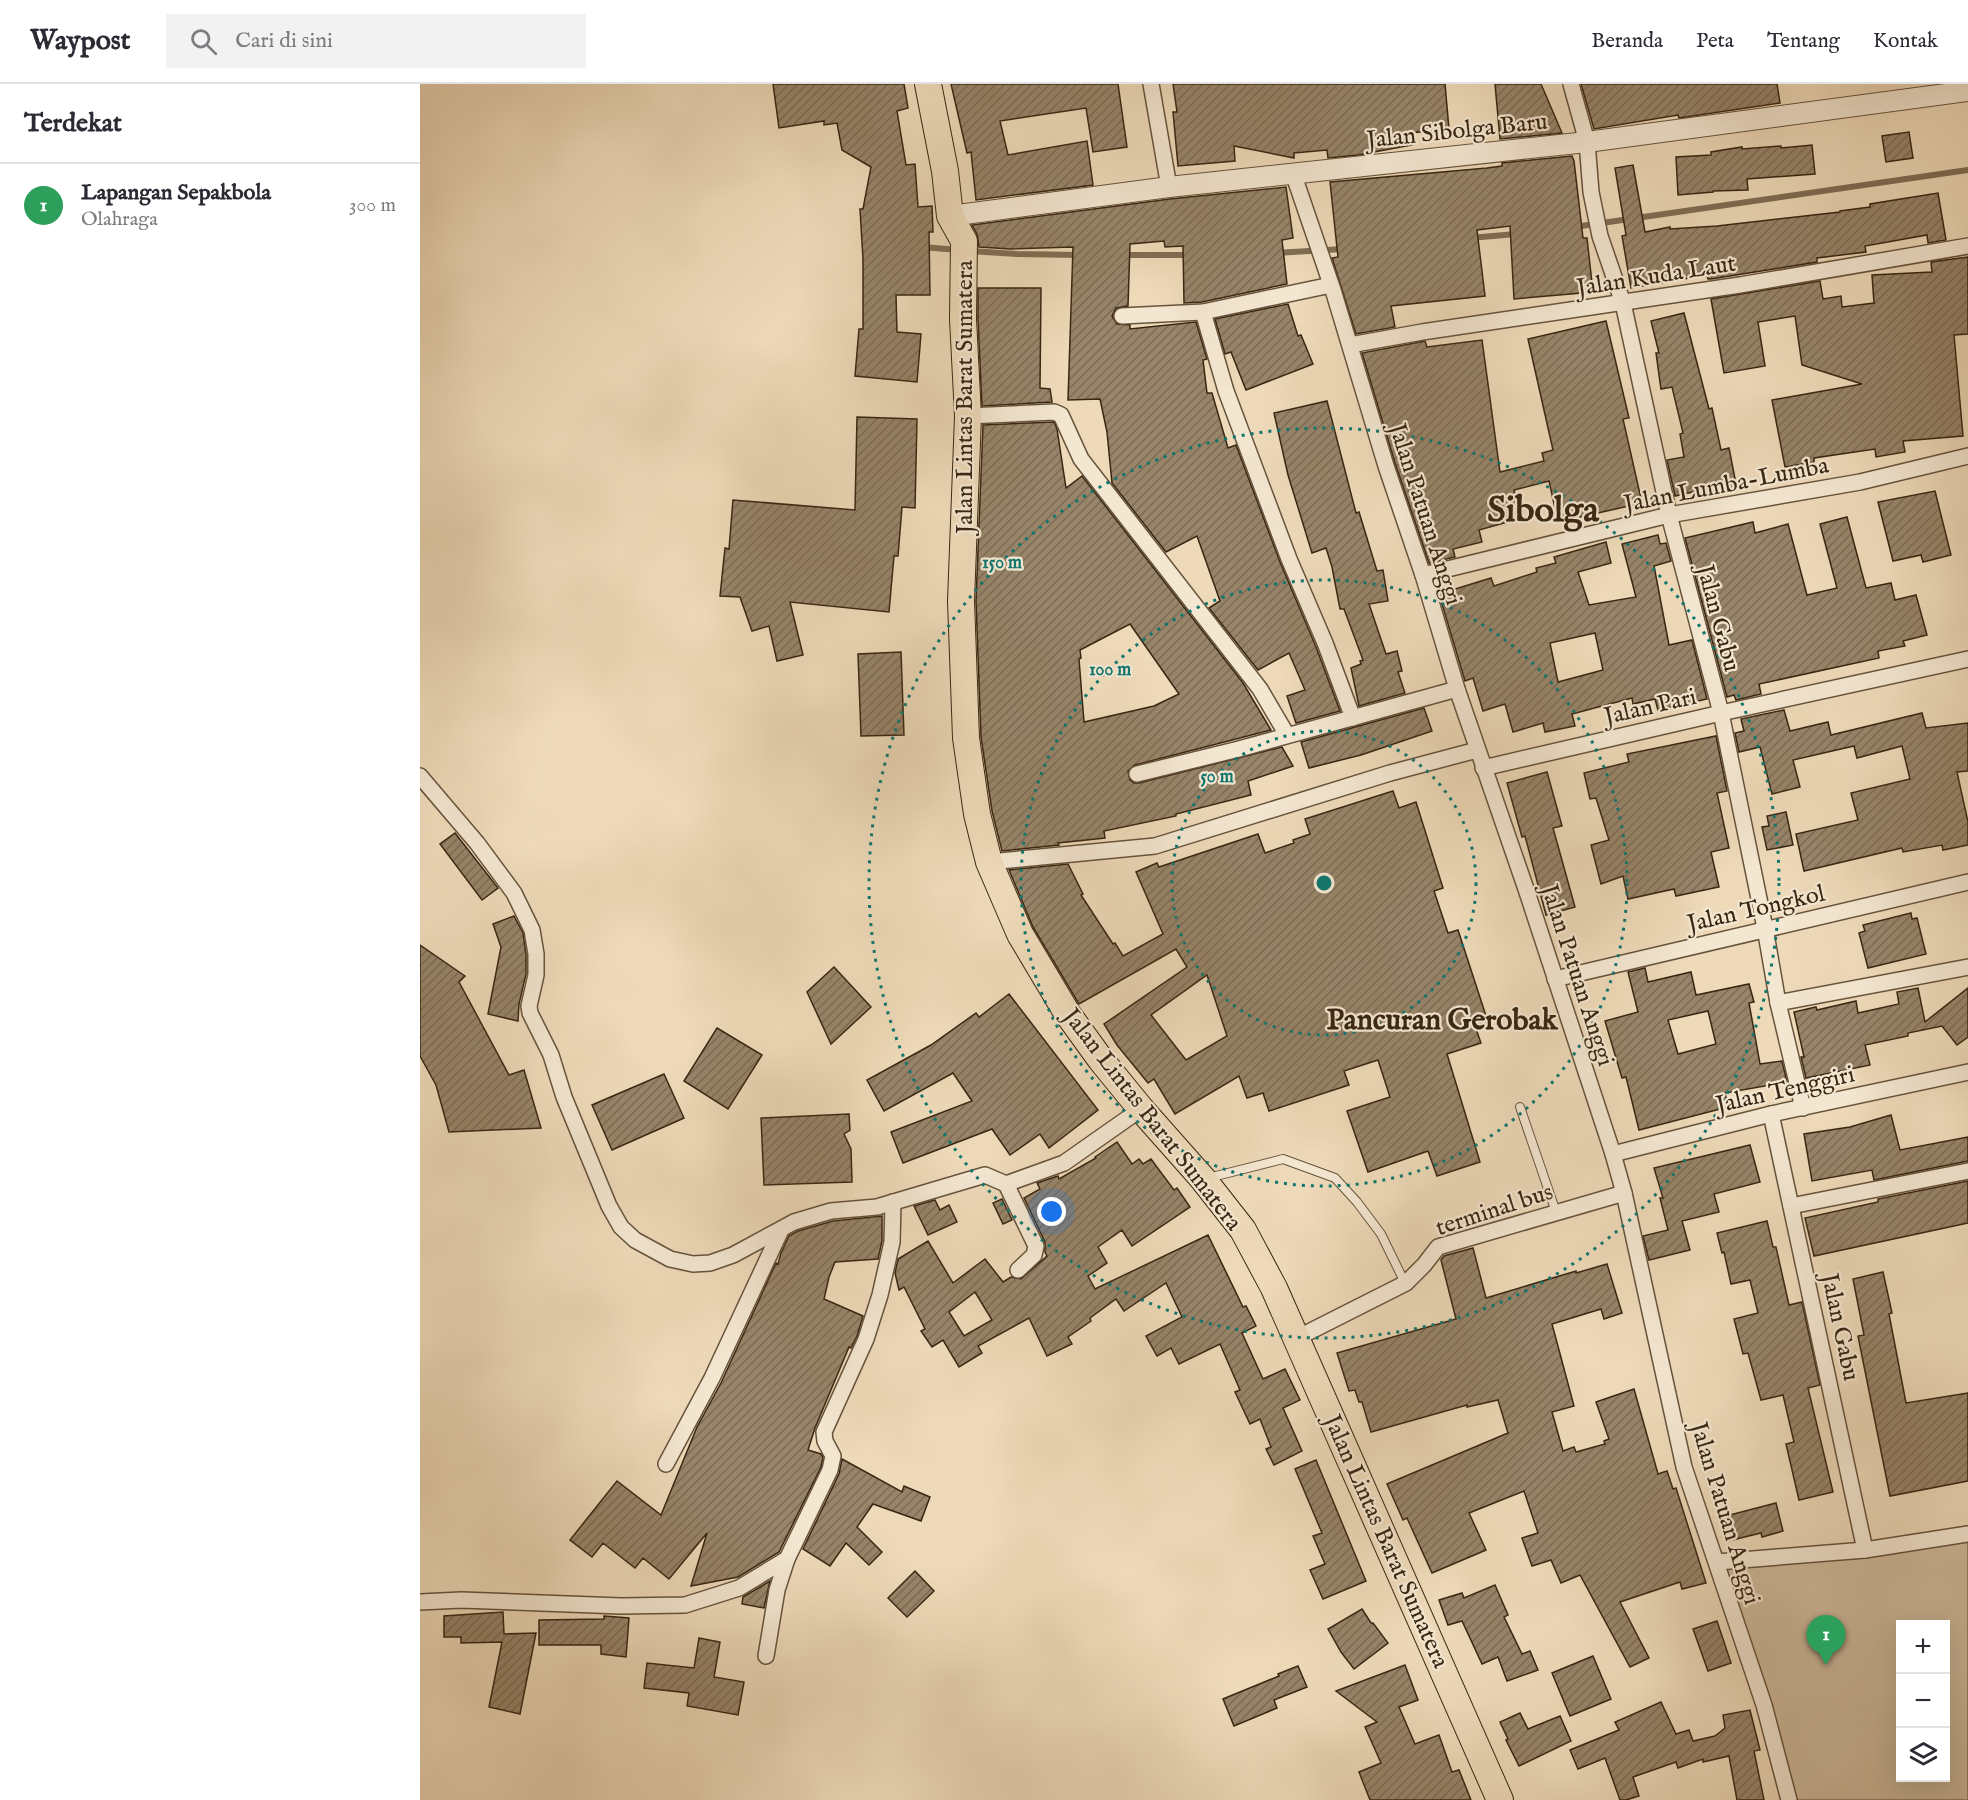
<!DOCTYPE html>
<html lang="id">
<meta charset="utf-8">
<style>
body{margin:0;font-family:"IM FELL English",serif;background:#f2f2f3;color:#2b2b33}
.controls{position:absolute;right:18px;bottom:18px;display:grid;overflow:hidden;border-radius:0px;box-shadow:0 6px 24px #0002}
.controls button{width:54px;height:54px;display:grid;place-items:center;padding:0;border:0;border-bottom:2px solid #e1e1e2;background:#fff;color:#2b2b33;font:30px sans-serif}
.you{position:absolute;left:632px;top:1128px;width:21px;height:21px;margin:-15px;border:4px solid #fff;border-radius:50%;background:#1a73e8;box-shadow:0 0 0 9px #1a73e833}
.badge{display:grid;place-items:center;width:39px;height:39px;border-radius:50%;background:#2563eb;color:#fff;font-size:20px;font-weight:700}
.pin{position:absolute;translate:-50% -50px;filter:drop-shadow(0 2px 3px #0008)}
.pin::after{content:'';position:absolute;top:32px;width:21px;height:18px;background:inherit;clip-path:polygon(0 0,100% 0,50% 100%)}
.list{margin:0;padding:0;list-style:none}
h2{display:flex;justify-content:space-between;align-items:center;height:78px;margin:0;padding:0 24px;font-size:26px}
h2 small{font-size:20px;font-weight:400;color:#7c7c81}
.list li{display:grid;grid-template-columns:39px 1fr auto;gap:18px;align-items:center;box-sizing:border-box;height:84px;padding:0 24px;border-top:2px solid #e1e1e2}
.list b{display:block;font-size:22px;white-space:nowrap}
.list p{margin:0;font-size:20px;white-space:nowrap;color:#7c7c81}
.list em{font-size:20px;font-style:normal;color:#7c7c81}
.icon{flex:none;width:33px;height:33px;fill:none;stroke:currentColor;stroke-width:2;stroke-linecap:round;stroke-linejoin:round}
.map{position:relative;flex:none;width:1548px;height:1716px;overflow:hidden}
header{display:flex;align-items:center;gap:36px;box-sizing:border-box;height:84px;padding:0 30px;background:#fff;border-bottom:2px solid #e1e1e2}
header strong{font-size:28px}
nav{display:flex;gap:33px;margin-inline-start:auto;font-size:21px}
.search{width:420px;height:54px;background:#f2f2f3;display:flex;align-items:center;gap:15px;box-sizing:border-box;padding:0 21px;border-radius:0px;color:#7c7c81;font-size:22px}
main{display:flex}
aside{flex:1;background:#fff}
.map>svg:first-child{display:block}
.grass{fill:#cfbb9d;stroke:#847058;stroke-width:1.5;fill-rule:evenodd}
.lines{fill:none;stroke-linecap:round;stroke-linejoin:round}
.stream{stroke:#806d54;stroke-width:6}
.building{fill:url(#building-hatch);stroke:#382612;stroke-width:1.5;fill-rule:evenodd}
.service-casing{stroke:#66533c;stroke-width:10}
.minor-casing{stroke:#66533c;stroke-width:18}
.tertiary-casing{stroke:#66533c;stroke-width:22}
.trunk-casing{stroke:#382612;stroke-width:28}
.service{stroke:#f4e7d2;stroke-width:8}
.minor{stroke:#f4e7d2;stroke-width:15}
.tertiary{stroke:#f4e7d2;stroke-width:20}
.trunk{stroke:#eedab9;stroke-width:26}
.ring{fill:none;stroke:#0f766e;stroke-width:3;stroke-dasharray:3 6}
.labels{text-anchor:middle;stroke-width:4.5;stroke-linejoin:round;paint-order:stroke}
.street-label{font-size:24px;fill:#382612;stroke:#f4e7d2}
.district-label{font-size:30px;font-weight:bold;fill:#382612;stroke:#f4e7d2}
.town-label{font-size:36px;font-weight:bold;fill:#382612;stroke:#f4e7d2}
.centre{fill:#0f766e;stroke:#f4e7d2;stroke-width:3}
.ring-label{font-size:18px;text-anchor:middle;font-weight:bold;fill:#0f766e;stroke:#f4e7d2;stroke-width:4.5;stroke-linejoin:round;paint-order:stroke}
</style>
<header>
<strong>Waypost</strong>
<div class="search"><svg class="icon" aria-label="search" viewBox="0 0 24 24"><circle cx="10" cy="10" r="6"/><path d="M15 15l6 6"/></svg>Cari di sini</div>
<nav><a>Beranda</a><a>Peta</a><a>Tentang</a><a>Kontak</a></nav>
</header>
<main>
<aside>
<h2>Terdekat<small></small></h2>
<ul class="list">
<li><span class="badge" style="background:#2e9e5b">1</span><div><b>Lapangan Sepakbola</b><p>Olahraga</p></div><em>300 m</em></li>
</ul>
</aside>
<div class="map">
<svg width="1548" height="1716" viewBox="0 0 1548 1716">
<defs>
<pattern id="building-hatch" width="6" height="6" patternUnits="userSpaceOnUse" patternTransform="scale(1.5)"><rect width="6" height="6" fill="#978469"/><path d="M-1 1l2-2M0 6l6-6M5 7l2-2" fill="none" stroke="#7c6c55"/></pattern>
</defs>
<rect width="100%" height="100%" fill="#eedab9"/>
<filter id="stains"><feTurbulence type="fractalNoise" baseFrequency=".00333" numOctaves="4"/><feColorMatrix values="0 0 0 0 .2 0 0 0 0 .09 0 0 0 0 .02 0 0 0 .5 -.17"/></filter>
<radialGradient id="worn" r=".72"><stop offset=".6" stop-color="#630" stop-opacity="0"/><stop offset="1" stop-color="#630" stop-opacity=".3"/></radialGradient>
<path class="grass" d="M1548,1450V1716H1369L1297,1478ZM1480,1540H1526V1694H1480Z"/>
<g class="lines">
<g class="stream">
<polyline points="1154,143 1548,86"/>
<polyline points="1050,154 1096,150"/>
<polyline points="502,163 539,166"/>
<polyline points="550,167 597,170 659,171"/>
<polyline points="855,169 923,165"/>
<polyline points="703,171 770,171"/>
</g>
</g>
<g class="building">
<polygon points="353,0 484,0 488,24 477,27 486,81 495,80 498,123 512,122 513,148 509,148 510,211 476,211 477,248 501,250 497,298 435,292 439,245 443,245 443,175 440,125 443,125 451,83 422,66 417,39 404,41 404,37 359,44"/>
<polygon points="531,0 698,0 707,63 673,68 666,24 580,37 588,71 667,57 673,101 556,116 551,68 547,69"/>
<polygon points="753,0 1025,0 1029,45 990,49 992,61 938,71 908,74 907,66 874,69 874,74 814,62 815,77 758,82 753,28 757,28"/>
<polygon points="1075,0 1121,0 1142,49 1080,55"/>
<polygon points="1161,0 1357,0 1360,19 1259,34 1258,31 1174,45"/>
<polygon points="1489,48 1493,74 1466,78 1462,52"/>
<polygon points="1392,61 1395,90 1327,95 1328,106 1293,107 1293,108 1258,111 1256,73 1291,71 1291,68 1322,63 1322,65 1361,62 1361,64"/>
<polygon points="1152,72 1154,77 1163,154 1167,154 1173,208 1094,215 1090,142 1057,146 1065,212 971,222 975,243 936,250 912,174 918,173 910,98 1067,84 1082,82 1082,79"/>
<polygon points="1213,81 1225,148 1250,143 1250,145 1297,142 1420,128 1420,127 1450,123 1450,120 1518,109 1526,156 1508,159 1507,151 1445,162 1446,168 1397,174 1397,178 1291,195 1288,195 1287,191 1211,204 1202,152 1206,151 1195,84"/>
<polygon points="866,103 873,154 862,156 867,200 782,218 764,219 763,162 745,163 744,157 710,160 708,222 696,224 692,232 697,240 710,241 710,245 776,238 787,275 783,276 787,309 792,309 808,364 816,361 860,478 896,563 920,627 876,639 867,612 885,606 869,569 838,586 789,524 800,517 777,452 746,468 692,399 687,348 680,315 648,316 653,163 591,165 559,163 557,150 552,141 750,115"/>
<polygon points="1548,173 1548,250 1534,251 1543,352 1483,357 1485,368 1456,373 1455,365 1394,374 1394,378 1365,383 1352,316 1442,300 1382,281 1375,232 1338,238 1345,282 1304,289 1291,215 1400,197 1403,215 1421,212 1422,223 1454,219 1452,191 1512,188 1511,178"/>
<polygon points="558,204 621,204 620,304 630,305 632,318 562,322 558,235"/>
<polygon points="868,220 878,252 881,251 893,280 826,306 811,268 805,270 795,235"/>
<polygon points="1264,229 1289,325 1292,324 1301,366 1309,364 1317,405 1287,411 1286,405 1255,412 1247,376 1264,373 1260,350 1263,349 1252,303 1241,305 1236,269 1239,269 1231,237"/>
<polygon points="1186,237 1209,334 1203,335 1222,419 1138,438 1129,397 1094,406 1102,434 1059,446 1062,458 1033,465 1035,473 1009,479 975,379 942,269 1005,257 1007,263 1062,256 1080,388 1124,377 1122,369 1133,366 1108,255"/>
<polygon points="907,317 936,429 939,428 957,487 963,486 968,517 949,520 966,570 977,567 982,587 978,588 985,609 939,622 931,584 941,580 940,577 943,576 924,525 920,525 912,483 906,464 892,469 868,391 854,329"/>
<polygon points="437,333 497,335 495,424 482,423 478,472 474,472 469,528 370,518 383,571 357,577 349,542 332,547 320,513 300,512 305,464 309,465 313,416 435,426"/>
<path d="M634,338L637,345L646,404L662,392L823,599L851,646L715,681L708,687L710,696L714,699H719L862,663L873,682L828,697L831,711L756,730V732L684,747L685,754L638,759L639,761L582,767L572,727L561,653L556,517L563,341ZM710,540L759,610L734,622L664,638L659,575L661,574L660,566Z"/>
<polygon points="1515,407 1531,471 1503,478 1501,471 1473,477 1458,418"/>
<polygon points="1427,433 1446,504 1471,499 1475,516 1496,511 1507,551 1483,557 1485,562 1458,567 1459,574 1339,600 1341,610 1316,616 1314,611 1307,613 1265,454 1333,438 1335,449 1368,440 1387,511 1417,504 1400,440"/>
<path d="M1238,451L1240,460L1246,459L1251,477L1234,482L1249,561L1272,556L1287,615L1238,626L1235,615L1213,620L1212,614L1152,630L1155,642L1125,648L1123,639L1093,648L1085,620L1063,627L1053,594L1045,597L1019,510L1071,494L1074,502L1117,488L1116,484L1136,479L1134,473L1186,458L1191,479L1158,488L1169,521L1216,513L1202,460ZM1175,549L1183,586L1138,598L1130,559Z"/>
<polygon points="481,568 484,651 441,652 438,570"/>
<polygon points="1004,624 1012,647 941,671 889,684 881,658"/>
<polygon points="1364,626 1370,647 1408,638 1411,651 1502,629 1506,644 1548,639 1548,687 1537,688 1548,738 1548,761 1523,766 1522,761 1483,768 1482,764 1384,787 1376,750 1438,736 1431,709 1490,695 1482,662 1437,674 1434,662 1373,676 1380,703 1352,710 1340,663 1319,668 1315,649 1324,647 1321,635"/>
<polygon points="1296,652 1307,707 1297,709 1309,764 1291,768 1299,803 1256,812 1254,805 1208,815 1203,792 1181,800 1171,761 1189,756 1176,714 1170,715 1164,689 1209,678 1207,670"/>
<polygon points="1127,688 1142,742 1133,744 1155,823 1126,831 1105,752 1102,753 1087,699"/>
<path d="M973,707L979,724L996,718L1023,804L1014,807L1028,849L1038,846L1068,938L1055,942L1061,959L1027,970L1060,1078L1017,1092L1008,1067L948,1088L927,1027L970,1013L958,976L924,987L929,1001L849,1027L843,1009L827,1014L819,992L755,1030L734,995L728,999L697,961L684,940L767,883L756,865L659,920L613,843L589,786L648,780L663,810L661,811L693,860L695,859L703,872L743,850L716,788L737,779L739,783L838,750L845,769L874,759L873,756L890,750L885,735ZM787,891L807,952L766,976L731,931Z"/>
<polygon points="1366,728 1373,761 1347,766 1342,743 1349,742 1347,732"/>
<polygon points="35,749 78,804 62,816 20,760"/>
<polygon points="1491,829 1492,835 1497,834 1506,870 1448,884 1439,849 1445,847 1443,841"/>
<polygon points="94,832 103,849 106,871 106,890 99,920 98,937 68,930 81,863 73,840"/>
<polygon points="0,861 45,892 39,898 89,991 104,986 121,1044 29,1048 16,1001 0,972"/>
<polygon points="414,883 451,923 411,960 387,908"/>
<path d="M1225,884L1228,898L1271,888L1276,911L1329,900L1334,918L1329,919L1340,980L1362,977L1367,998L1305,1009L1308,1023L1219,1046L1206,993L1202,994L1185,937L1218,928L1208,888ZM1288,927L1296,960L1258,970L1248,936Z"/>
<polygon points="1498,904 1505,938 1548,904 1548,953 1537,961 1522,942 1488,949 1488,952 1445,961 1450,981 1386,994 1381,973 1384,973 1374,928 1396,923 1397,926 1436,917 1438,929 1479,920 1477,908"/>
<polygon points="589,910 678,1026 629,1064 620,1050 590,1071 572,1045 483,1079 471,1048 552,1017 533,989 464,1027 447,996 511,961 556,929 559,933"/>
<polygon points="297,944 342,971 308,1025 264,997"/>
<polygon points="244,990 264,1034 192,1066 172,1021"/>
<polygon points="429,1030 430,1046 424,1050 431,1065 432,1098 344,1101 341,1034"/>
<polygon points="1471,1031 1480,1066 1548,1053 1548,1077 1454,1096 1452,1086 1392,1097 1384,1050 1430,1043"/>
<path d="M697,1058L712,1080L719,1075L723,1080L731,1075L754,1106L757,1104L770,1123L712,1162L702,1146L678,1163L687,1179L668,1192L675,1205L788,1151L823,1223L826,1222L836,1242L822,1249L843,1295L865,1285L880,1316L863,1324L882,1367L854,1381L846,1365L851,1363L840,1335L830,1340L815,1308L820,1306L800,1260L759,1280L751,1264L737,1272L726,1252L762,1233L746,1199L704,1227L696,1215L670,1234L671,1237L648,1253L652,1260L627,1272L609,1234L558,1262L562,1269L539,1283L523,1256L512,1263L501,1247L505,1245L484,1203L479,1206L475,1189L478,1175L508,1157L533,1199L565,1175L583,1198L591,1193L601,1195L627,1172L625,1168V1158L604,1114L620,1105L617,1099L638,1092L639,1095L676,1074L675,1073ZM555,1208L572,1236L544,1252L529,1228Z"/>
<polygon points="1330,1061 1340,1098 1294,1110 1299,1128 1262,1137 1270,1166 1229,1176 1223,1152 1248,1146 1240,1114 1243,1114 1234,1084"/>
<polygon points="1548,1097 1548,1139 1394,1172 1385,1134 1458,1118 1458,1115"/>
<polygon points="582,1115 592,1136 583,1140 573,1119"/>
<polygon points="515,1116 520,1126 529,1121 537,1138 508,1151 494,1122"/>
<polygon points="462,1132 462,1157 458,1175 415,1178 409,1193 404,1215 443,1232 437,1252 431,1264 429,1263 395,1344 388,1366 401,1370 403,1373 401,1383 359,1468 318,1493 271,1502 287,1449 249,1495 223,1474 215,1484 183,1459 172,1473 150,1456 197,1397 241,1431 277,1343 301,1299 356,1179 358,1180 361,1169 369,1152 378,1147 413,1137"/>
<polygon points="1347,1137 1353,1163 1356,1163 1369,1221 1382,1218 1400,1301 1388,1304 1413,1408 1379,1416 1366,1360 1374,1358 1363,1311 1341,1316 1328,1269 1323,1270 1314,1235 1338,1229 1330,1196 1311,1200 1304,1168 1302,1169 1297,1149"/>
<polygon points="1053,1164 1066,1214 1156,1187 1156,1189 1187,1180 1202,1229 1184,1235 1181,1225 1132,1240 1154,1322 1132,1328 1143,1367 1154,1363 1156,1368 1185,1360 1184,1357 1189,1355 1176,1318 1214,1305 1238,1390 1247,1387 1253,1405 1256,1404 1286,1499 1262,1505 1260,1498 1200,1518 1229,1574 1210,1583 1160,1491 1141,1499 1131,1476 1112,1482 1102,1454 1118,1449 1104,1407 1049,1429 1066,1466 1012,1489 987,1434 983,1436 967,1400 1088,1349 1078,1316 1047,1323 1047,1321 951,1348 942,1318 939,1318 935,1306 929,1307 917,1269 1036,1235 1021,1176 1024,1172"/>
<polygon points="1463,1188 1472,1229 1469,1230 1486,1319 1548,1309 1548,1397 1470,1412 1438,1252 1444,1251 1433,1195"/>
<polygon points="422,1375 482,1408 484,1402 510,1413 501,1437 453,1420 437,1443 462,1468 449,1481 426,1459 410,1482 383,1465 419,1390"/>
<polygon points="896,1376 946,1497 903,1515 890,1486 905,1480 893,1452 902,1449 875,1385"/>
<polygon points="1356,1419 1363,1447 1342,1453 1341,1449 1308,1457 1302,1433"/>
<polygon points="495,1487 514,1507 487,1533 468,1514"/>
<polygon points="350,1497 344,1524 322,1520 323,1513"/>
<polygon points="1075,1501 1088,1531 1084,1533 1102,1570 1110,1567 1118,1586 1087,1597 1078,1573 1062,1580 1042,1537 1028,1541 1019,1516 1042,1509 1044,1514"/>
<polygon points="942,1525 951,1539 953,1539 968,1559 934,1585 921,1568 908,1545"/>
<polygon points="83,1528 84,1550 116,1549 100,1630 69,1623 82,1558 41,1559 41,1553 24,1553 24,1532"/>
<polygon points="184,1532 209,1534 206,1573 181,1570 181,1561 119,1561 119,1536 184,1535"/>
<polygon points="1297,1537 1311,1579 1288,1587 1273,1545"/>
<polygon points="279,1554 300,1558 294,1593 324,1598 318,1631 267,1622 269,1609 224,1604 227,1579 274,1584"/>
<polygon points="1173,1572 1191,1615 1150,1632 1132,1589"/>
<polygon points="985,1581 998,1616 979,1623 995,1660 1019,1651 1032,1688 1039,1686 1051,1716 950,1716 939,1688 961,1679 945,1643 957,1638 916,1607"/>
<polygon points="878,1582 887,1603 854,1616 857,1624 814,1642 803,1615 859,1592 858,1590"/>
<polygon points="1241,1618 1256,1650 1269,1646 1273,1657 1295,1652 1305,1644 1303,1631 1330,1626 1340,1666 1334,1667 1344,1716 1317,1716 1309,1672 1283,1678 1283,1675 1258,1684 1256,1678 1213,1693 1219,1712 1206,1716 1200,1716 1185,1674 1158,1685 1150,1666 1199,1646 1195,1638"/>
<polygon points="1100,1629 1108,1645 1140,1632 1151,1657 1099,1682 1086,1656 1088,1655 1080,1638"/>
</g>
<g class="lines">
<defs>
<g id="service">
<polyline points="1100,1023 1136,1128"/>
<polyline points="788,1094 863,1075 915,1094 937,1118 961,1150 985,1199"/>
</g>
<g id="minor">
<polyline points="731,0 749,103"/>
<polyline points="1151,0 1167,58 1171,108 1180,152 1203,219 1249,431 1301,629 1345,844 1358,919 1383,1024"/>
<polyline points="873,89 913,206 966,382 1003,491 1037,605 1106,805 1193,1070 1204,1109 1264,1383 1344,1621 1369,1716"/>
<polyline points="783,228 806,307 869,475 905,559 933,634"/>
<polyline points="702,232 783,228 911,201"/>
<polyline points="930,261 1002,248 1320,201 1548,162"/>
<polyline points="548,332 634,328 641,331 661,375 840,605 867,651"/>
<polyline points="1003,491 1249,431 1440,398 1548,372"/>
<polyline points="1063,684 1301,629 1548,575"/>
<polyline points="717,690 819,665 1037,605"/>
<polyline points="0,692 57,759 94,809 112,846 116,870 116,891 109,922 110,929 131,971 144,1013 189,1122 201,1143 215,1156 250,1175 273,1180 290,1179 313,1171 374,1138 411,1127 457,1123 565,1091 586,1100 644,1079 721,1025"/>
<polyline points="569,778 735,762 970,689 1057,666"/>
<polyline points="1135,895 1548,798"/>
<polyline points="1358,919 1548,883"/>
<polyline points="1351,1030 1445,1466"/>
<polyline points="1193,1070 1351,1030 1548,988"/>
<polyline points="586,1100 616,1162 614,1171 598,1186"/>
<polyline points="1371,1122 1548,1087"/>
<polyline points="875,1255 986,1199 1004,1181 1018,1163 1204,1109"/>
<polyline points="246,1380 292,1294 361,1146"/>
<polyline points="1297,1478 1445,1466 1548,1450"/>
<polyline points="0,1518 41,1516 201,1522 265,1521 319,1504 367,1475"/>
<polyline points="346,1572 357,1506 367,1475 410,1386 413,1372 405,1357 404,1348 446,1255 460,1211 472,1158 473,1118"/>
</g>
<polyline id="tertiary" points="530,132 749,103 1167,58 1548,7"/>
<polyline id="trunk" points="508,0 525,87 530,132 544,157 543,235 548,332 541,517 546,654 557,730 569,778 600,850 647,929 681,976 721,1025 783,1095 823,1146 854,1204 1080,1716"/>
</defs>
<use href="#service" class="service-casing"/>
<use href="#minor" class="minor-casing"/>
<use href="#tertiary" class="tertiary-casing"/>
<use href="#trunk" class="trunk-casing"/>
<use href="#service" class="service"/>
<use href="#minor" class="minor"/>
<use href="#tertiary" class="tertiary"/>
<use href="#trunk" class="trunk"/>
</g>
<g class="ring">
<circle cx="904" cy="799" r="152"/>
<circle cx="904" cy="799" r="303"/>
<circle cx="904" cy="799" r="455"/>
</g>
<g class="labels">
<g class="street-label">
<text transform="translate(1037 46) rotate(-6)" y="8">Jalan Sibolga Baru</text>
<text transform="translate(1236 191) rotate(-9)" y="8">Jalan Kuda Laut</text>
<text transform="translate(544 313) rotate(-90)" y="8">Jalan Lintas Barat Sumatera</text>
<text transform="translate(1306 400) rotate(-11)" y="8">Jalan Lumba-Lumba</text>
<text transform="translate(1006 430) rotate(72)" y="8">Jalan Patuan Anggi</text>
<text transform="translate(1299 534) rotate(75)" y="8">Jalan Gabu</text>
<text transform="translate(1230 622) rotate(-13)" y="8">Jalan Pari</text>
<text transform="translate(1336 824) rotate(-13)" y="8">Jalan Tongkol</text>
<text transform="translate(1158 891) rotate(72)" y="8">Jalan Patuan Anggi</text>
<text transform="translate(1365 1005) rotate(-13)" y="8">Jalan Tenggiri</text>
<text transform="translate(733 1035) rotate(52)" y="8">Jalan Lintas Barat Sumatera</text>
<text transform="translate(1074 1125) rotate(-18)" y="8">terminal bus</text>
<text transform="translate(1421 1243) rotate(78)" y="8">Jalan Gabu</text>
<text transform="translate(1306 1429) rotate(73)" y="8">Jalan Patuan Anggi</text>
<text transform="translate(967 1457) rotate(66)" y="8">Jalan Lintas Barat Sumatera</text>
</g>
<g class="district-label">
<text x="1022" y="945">Pancuran Gerobak</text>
</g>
<g class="town-label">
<text x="1123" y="437">Sibolga</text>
</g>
</g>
<circle cx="904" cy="799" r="9" class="centre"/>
<g class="ring-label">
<text x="582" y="484">150 m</text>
<text x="690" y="591">100 m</text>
<text x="797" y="698">50 m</text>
</g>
<rect width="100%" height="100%" filter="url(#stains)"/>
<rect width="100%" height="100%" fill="url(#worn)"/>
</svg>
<div class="controls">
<button>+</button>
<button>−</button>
<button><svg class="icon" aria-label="layers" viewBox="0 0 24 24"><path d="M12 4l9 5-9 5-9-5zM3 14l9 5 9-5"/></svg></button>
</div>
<div class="you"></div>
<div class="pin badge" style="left:1406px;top:1581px;background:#2e9e5b">1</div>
</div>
</main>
